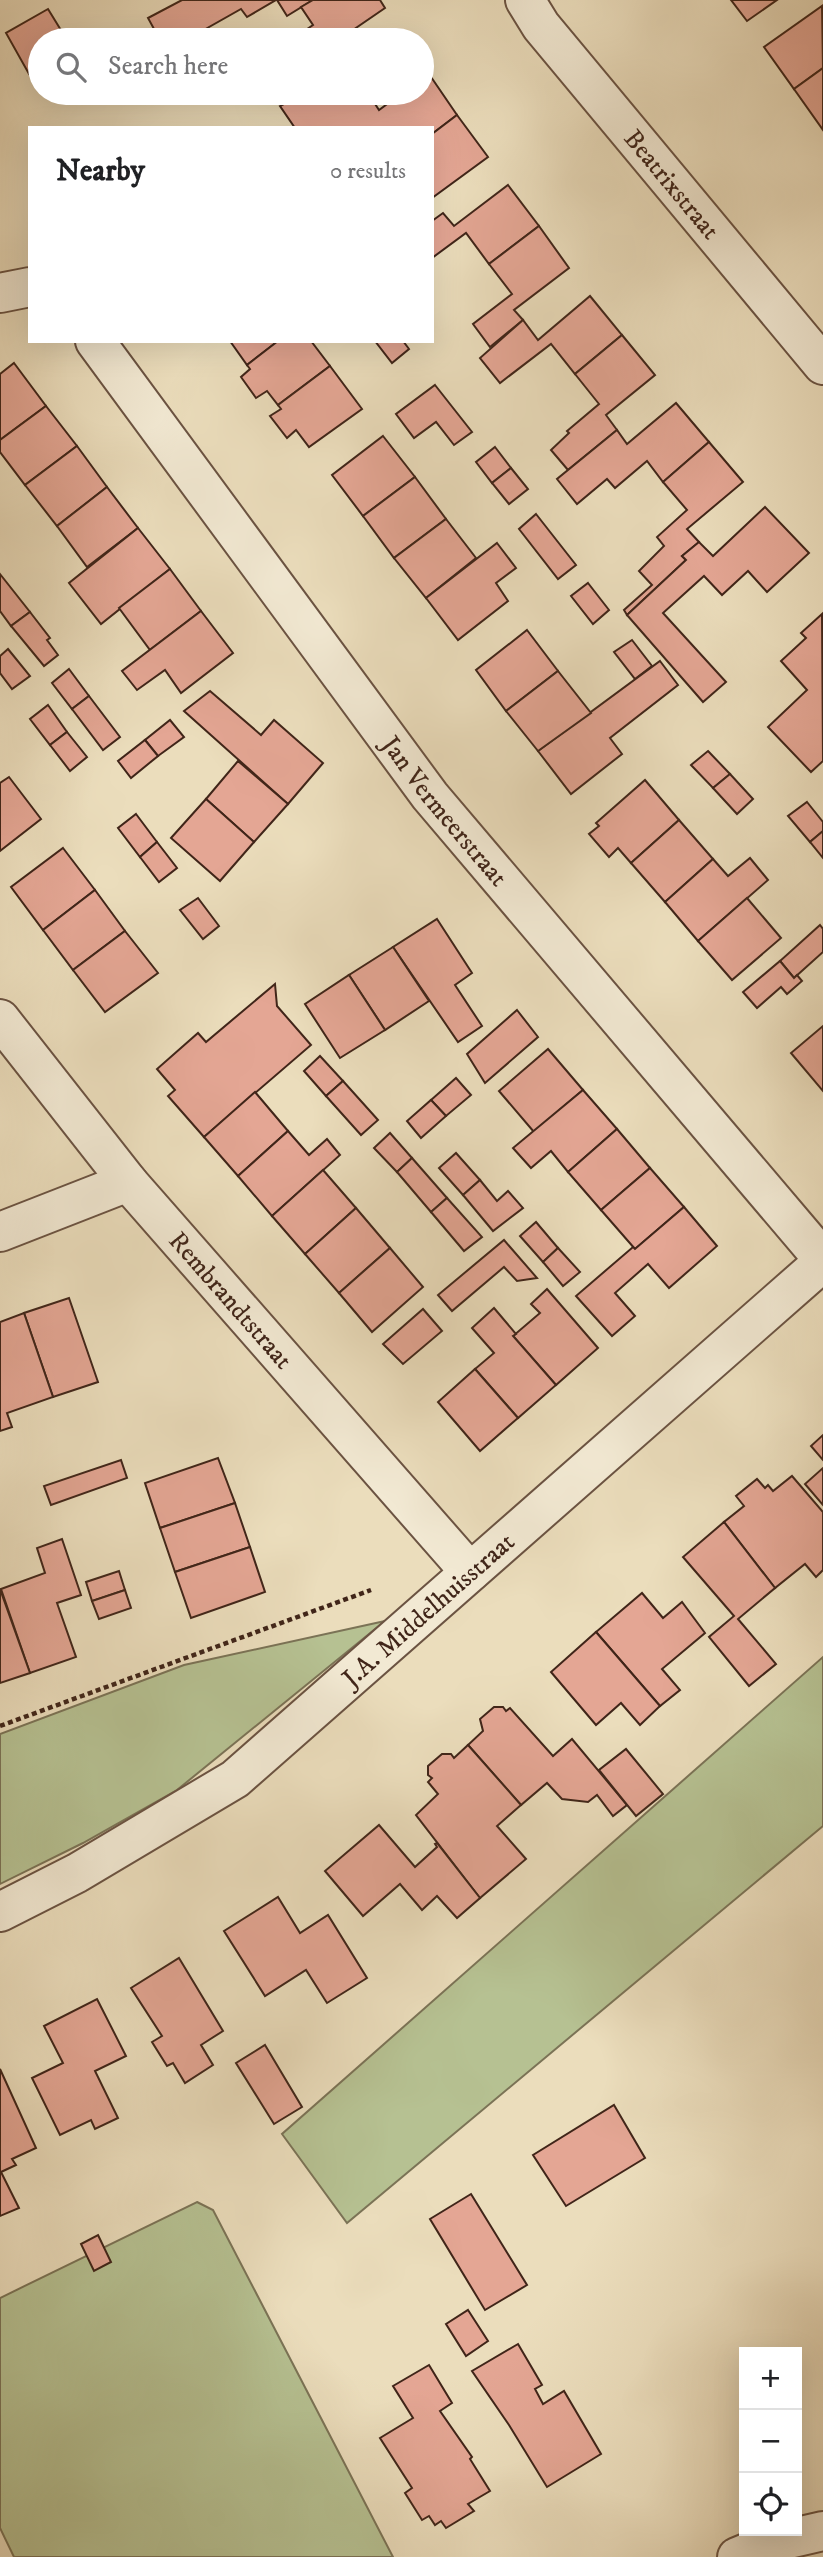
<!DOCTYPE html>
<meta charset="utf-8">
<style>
body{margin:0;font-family:"IM FELL DW Pica",serif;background:#f2f2f2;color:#202124}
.controls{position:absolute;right:21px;bottom:21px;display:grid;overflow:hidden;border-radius:0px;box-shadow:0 7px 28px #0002}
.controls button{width:63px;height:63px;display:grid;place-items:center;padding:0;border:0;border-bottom:2px solid #e0e0e0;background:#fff;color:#202124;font:35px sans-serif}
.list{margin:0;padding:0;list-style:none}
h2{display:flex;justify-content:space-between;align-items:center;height:91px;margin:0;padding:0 28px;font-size:30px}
h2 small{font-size:23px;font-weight:400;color:#757577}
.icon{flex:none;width:38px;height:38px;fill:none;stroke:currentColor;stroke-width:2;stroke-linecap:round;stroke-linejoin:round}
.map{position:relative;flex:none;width:823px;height:2557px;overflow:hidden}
.search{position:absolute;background:#fff;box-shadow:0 7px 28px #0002;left:28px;top:28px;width:406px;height:77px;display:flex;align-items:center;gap:18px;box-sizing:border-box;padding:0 24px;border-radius:38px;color:#757577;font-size:26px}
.panel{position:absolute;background:#fff;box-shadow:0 7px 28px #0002;left:28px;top:126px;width:406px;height:217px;border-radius:0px}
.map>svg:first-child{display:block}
.green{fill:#b6c192;stroke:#7b7356;stroke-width:2}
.building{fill:#e4a694;stroke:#402519;stroke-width:2}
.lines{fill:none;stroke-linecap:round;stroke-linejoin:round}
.minor-casing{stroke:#6b5342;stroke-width:42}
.path{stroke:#402519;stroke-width:4.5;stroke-dasharray:5 3.5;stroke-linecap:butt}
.minor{stroke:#f2e9d3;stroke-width:38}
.labels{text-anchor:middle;stroke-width:7;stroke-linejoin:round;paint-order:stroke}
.street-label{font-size:26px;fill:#402519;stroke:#f2e9d3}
</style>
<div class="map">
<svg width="823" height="2557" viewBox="0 0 823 2557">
<rect width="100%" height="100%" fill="#ebddbc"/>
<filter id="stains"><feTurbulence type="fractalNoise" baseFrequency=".00286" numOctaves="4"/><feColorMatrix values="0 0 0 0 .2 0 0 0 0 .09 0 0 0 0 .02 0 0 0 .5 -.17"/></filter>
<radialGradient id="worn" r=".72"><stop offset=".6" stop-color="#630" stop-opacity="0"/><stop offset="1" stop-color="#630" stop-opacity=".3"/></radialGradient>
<g class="green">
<polygon points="385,1621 177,1790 83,1843 0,1884 0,1734 184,1665"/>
<polygon points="823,1657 823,1826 347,2223 282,2134"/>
<polygon points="197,2202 213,2210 393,2557 14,2557 0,2528 0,2298"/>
</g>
<g class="building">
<polygon points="182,0 276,0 247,17 241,9 186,40 160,40 148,18"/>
<polygon points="277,0 313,0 287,16"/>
<polygon points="313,0 380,0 385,8 353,30 360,40 291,40 313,25 301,7"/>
<polygon points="731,0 777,0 747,21"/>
<polygon points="822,6 823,68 794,89 764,47"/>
<polygon points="48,9 67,40 40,40 40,68 29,74 6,33"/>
<polygon points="823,68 823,130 794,89"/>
<polygon points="429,74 457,115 432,134 432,128 295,128 280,106 305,93 368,93 379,110 402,93 422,93 422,79"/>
<polygon points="457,115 488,157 432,198 432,134"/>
<polygon points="508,185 539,226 489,264 466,233 432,258 432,221 443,213 454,226"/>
<polygon points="539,226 569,268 514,310 523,320 490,347 473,324 512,294 489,264"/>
<polygon points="590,296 622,335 575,374 551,344 500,383 480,358 523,320 538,340"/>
<polygon points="622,335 655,375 606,415 617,430 568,470 551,450 569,433 567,431 599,404 575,374"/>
<polygon points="230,341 278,341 247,365"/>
<polygon points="278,341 311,341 330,366 278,405 267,391 256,398 241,377 250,369 247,365"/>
<polygon points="375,341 403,341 409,349 392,363"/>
<polygon points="14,363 46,406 0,440 0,374"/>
<polygon points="330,366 362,409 309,447 296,430 287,438 270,416 281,409 278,405"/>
<polygon points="435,385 472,432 454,445 436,422 414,438 396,414"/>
<polygon points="676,403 709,442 663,482 647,461 615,488 607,479 577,504 557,479 617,430 627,444"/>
<polygon points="46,406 77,446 25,485 0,452 0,440"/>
<polygon points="383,436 415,477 363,516 332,475"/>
<polygon points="709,442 743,482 687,529 699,542 682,556 686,560 627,615 624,610 652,585 639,571 664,546 657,537 687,510 663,482"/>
<polygon points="77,446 107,487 57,526 25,485"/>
<polygon points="495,447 511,468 492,483 476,462"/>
<polygon points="511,468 528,489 509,504 492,483"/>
<polygon points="415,477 446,519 394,558 363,516"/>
<polygon points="107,487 138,528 87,567 57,526"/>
<polygon points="765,507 809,553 767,592 748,571 722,595 704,576 663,613 726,682 703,702 627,615 686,560 682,556 699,542 713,556"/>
<polygon points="536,514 576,565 558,579 519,529"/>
<polygon points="446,519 476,558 426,598 394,558"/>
<polygon points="138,528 170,569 101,624 69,583"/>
<polygon points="497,543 516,568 496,583 508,601 458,640 426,598"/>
<polygon points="170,569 201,611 150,650 119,608"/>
<polygon points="0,574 30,612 11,626 0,611"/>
<polygon points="588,583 609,610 593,624 571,596"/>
<polygon points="201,611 233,653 181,693 165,670 137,690 122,671"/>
<polygon points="30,612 50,638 47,640 58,655 44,666 11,626"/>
<polygon points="822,614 823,761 811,772 768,727 807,690 781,661 806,638 801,633"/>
<polygon points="527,630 558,671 506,711 476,670"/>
<polygon points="632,640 652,666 635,679 614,652"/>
<polygon points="8,649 30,676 12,689 0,673 0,656"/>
<polygon points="660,661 678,685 610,738 622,754 571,794 538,751"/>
<polygon points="69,669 89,696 72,709 52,683"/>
<polygon points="558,671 591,713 538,751 506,711"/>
<polygon points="210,691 261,735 274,720 323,763 288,804 184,711"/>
<polygon points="89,696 120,737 103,750 72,709"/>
<polygon points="48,705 67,732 50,745 30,719"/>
<polygon points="170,720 184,737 158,756 145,740"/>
<polygon points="67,732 87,757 70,771 50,745"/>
<polygon points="145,740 158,756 131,778 118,761"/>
<polygon points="708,751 730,774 713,788 691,765"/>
<polygon points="238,761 288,804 254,842 206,799"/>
<polygon points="730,774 753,799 737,814 713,788"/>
<polygon points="9,777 41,819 0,851 0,783"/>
<polygon points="645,780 679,820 631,863 618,848 609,857 589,834 599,826 596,823"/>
<polygon points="206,799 254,842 220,881 171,838"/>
<polygon points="807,802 823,822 823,831 810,842 788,816"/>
<polygon points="136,814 157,842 140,857 118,828"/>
<polygon points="679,820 713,859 665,902 631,863"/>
<polygon points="823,831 823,858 810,842"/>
<polygon points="157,842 177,868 159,882 140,857"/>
<polygon points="63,848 95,890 43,930 11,887"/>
<polygon points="750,858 768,880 698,941 665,902 713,859 728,876"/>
<polygon points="95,890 125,931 73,970 43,930"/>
<polygon points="198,898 219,926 203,939 180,910"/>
<polygon points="747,898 781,938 732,980 698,941"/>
<polygon points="437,919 472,973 455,985 482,1026 458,1042 393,947"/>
<polygon points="820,925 823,929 823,952 794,978 780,961"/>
<polygon points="125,931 158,973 105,1012 73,970"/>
<polygon points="393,947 429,1001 385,1030 349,975"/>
<polygon points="780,961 794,978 797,975 802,981 787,994 781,987 757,1008 743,992"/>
<polygon points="349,975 385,1030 340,1058 305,1004"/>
<polygon points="275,984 277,1006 311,1045 204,1137 168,1096 175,1090 157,1069 198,1033 206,1042"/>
<polygon points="517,1010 538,1037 485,1083 467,1054"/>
<polygon points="823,1026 823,1091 791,1053"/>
<polygon points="548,1049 583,1090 534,1132 499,1091"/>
<polygon points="320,1056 343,1081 326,1096 304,1071"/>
<polygon points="456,1078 471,1095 446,1116 431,1100"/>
<polygon points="343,1081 378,1120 361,1135 326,1096"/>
<polygon points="583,1090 617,1129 568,1172 551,1151 531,1168 513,1148"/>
<polygon points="255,1092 288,1131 238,1176 204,1137"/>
<polygon points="431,1100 446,1116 421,1138 407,1121"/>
<polygon points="617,1129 650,1168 601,1210 568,1172"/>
<polygon points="288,1131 309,1155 327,1139 340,1155 272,1216 238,1176"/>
<polygon points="390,1133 412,1158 397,1172 374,1148"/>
<polygon points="456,1153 480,1180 463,1195 439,1168"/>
<polygon points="412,1158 447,1198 431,1212 397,1172"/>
<polygon points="650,1168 684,1207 635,1249 601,1210"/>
<polygon points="323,1170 356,1208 305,1254 272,1216"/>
<polygon points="480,1180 497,1201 508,1191 523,1208 493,1231 463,1195"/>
<polygon points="447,1198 482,1237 464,1251 431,1212"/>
<polygon points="684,1207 717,1246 669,1288 648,1264 615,1293 635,1316 612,1336 576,1296 633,1247 635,1249"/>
<polygon points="356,1208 390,1248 339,1293 305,1254"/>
<polygon points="536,1222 558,1248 543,1262 520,1236"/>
<polygon points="504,1240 537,1278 517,1281 504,1267 452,1311 438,1295"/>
<polygon points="390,1248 423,1287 372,1332 339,1293"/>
<polygon points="558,1248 580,1272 563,1286 543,1262"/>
<polygon points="547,1289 598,1348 556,1385 513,1336 540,1313 531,1304"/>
<polygon points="69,1298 98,1382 53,1397 24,1313"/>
<polygon points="494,1308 516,1334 513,1336 556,1385 518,1418 475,1369 494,1353 472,1328"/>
<polygon points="423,1309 442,1331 403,1364 383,1344"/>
<polygon points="24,1313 53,1397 7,1413 12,1427 0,1431 0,1322"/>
<polygon points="475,1369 518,1418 480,1451 438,1402"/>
<polygon points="823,1435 823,1460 811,1446"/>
<polygon points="218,1458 235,1503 160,1528 145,1483"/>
<polygon points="121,1460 127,1478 51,1505 44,1486"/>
<polygon points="823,1468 823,1505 805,1484"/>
<polygon points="792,1476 823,1512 823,1570 816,1577 805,1564 775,1588 724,1522 744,1506 736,1496 757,1479 765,1488 768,1485 773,1491"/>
<polygon points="235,1503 250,1547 175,1572 160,1528"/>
<polygon points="724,1522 775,1588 738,1619 776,1664 749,1686 709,1637 734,1616 683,1557"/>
<polygon points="62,1539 81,1595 57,1603 76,1657 30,1673 1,1589 45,1573 37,1548"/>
<polygon points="250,1547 265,1592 191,1618 175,1572"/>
<polygon points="119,1571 125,1590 92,1601 86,1582"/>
<polygon points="0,1589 30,1673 0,1683"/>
<polygon points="125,1590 131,1608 99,1619 92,1601"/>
<polygon points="642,1593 663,1618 682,1602 705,1633 662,1669 680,1690 660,1706 596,1632"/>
<polygon points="596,1632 660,1706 640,1725 621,1703 596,1725 551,1672"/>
<polygon points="494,1707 503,1707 506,1711 510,1708 553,1756 572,1739 627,1805 613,1816 597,1795 588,1802 562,1799 547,1783 521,1805 468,1745 483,1731 480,1719"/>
<polygon points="468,1745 521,1805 497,1826 526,1859 480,1898 416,1815 438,1794 428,1782 432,1778 428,1775 428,1766 442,1754 451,1754 454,1758"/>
<polygon points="626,1749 663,1794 636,1816 599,1770"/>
<polygon points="379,1825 415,1867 437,1847 435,1844 437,1843 480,1898 457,1918 437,1896 422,1910 400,1884 363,1916 325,1871"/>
<polygon points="278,1897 300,1933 328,1915 367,1978 327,2003 306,1970 265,1996 224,1931"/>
<polygon points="179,1958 223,2031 201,2045 213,2065 185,2083 173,2063 167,2066 152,2042 162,2036 131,1988"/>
<polygon points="97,1999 126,2056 95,2071 118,2118 95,2129 91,2120 60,2135 32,2078 63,2063 44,2026"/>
<polygon points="265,2045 302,2107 274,2124 236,2063"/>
<polygon points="0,2069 36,2148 12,2159 16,2165 1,2172 19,2208 0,2216"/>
<polygon points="614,2105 645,2158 566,2206 533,2155"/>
<polygon points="471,2194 527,2285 485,2310 430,2219"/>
<polygon points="98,2235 111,2262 94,2271 81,2244"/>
<polygon points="468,2310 488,2341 466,2356 446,2324"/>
<polygon points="518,2344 542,2385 535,2389 543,2404 564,2391 601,2454 547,2487 509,2425 472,2371"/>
<polygon points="429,2365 452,2403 440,2411 472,2457 470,2459 490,2491 468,2504 474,2511 446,2528 441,2521 435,2525 429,2516 422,2520 405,2493 412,2488 380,2438 413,2418 393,2386"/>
</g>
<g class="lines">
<defs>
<g id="minor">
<path id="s1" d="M525,0L541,26L823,365"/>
<polyline points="0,293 30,287"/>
<path id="s2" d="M95,341L430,796L823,1259"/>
<path id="s3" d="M0,1019L128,1182L470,1572"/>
<polyline points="0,1232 128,1182"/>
<path id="s4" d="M0,1912L77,1873L235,1779L823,1262"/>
<polyline points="737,2557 771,2543 823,2531"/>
</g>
</defs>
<use href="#minor" class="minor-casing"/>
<polyline class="path" points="0,1726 371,1590"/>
<use href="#minor" class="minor"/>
</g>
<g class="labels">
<g class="street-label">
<text dy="9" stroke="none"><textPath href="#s1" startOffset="236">Beatrixstraat</textPath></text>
<text dy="9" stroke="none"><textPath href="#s2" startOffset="586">Jan Vermeerstraat</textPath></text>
<text dy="9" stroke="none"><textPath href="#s3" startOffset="364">Rembrandtstraat</textPath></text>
<text dy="9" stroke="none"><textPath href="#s4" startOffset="527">J.A. Middelhuisstraat</textPath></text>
</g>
</g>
<rect width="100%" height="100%" filter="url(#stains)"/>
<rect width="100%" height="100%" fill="url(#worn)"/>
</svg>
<div class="controls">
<button>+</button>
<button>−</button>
<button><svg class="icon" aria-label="locate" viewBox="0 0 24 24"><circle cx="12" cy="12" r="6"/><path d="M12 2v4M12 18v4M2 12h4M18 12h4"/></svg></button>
</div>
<div class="search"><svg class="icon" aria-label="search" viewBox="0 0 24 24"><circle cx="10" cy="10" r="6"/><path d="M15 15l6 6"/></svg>Search here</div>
<section class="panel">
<h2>Nearby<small>0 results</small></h2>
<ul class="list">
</ul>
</section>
</div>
